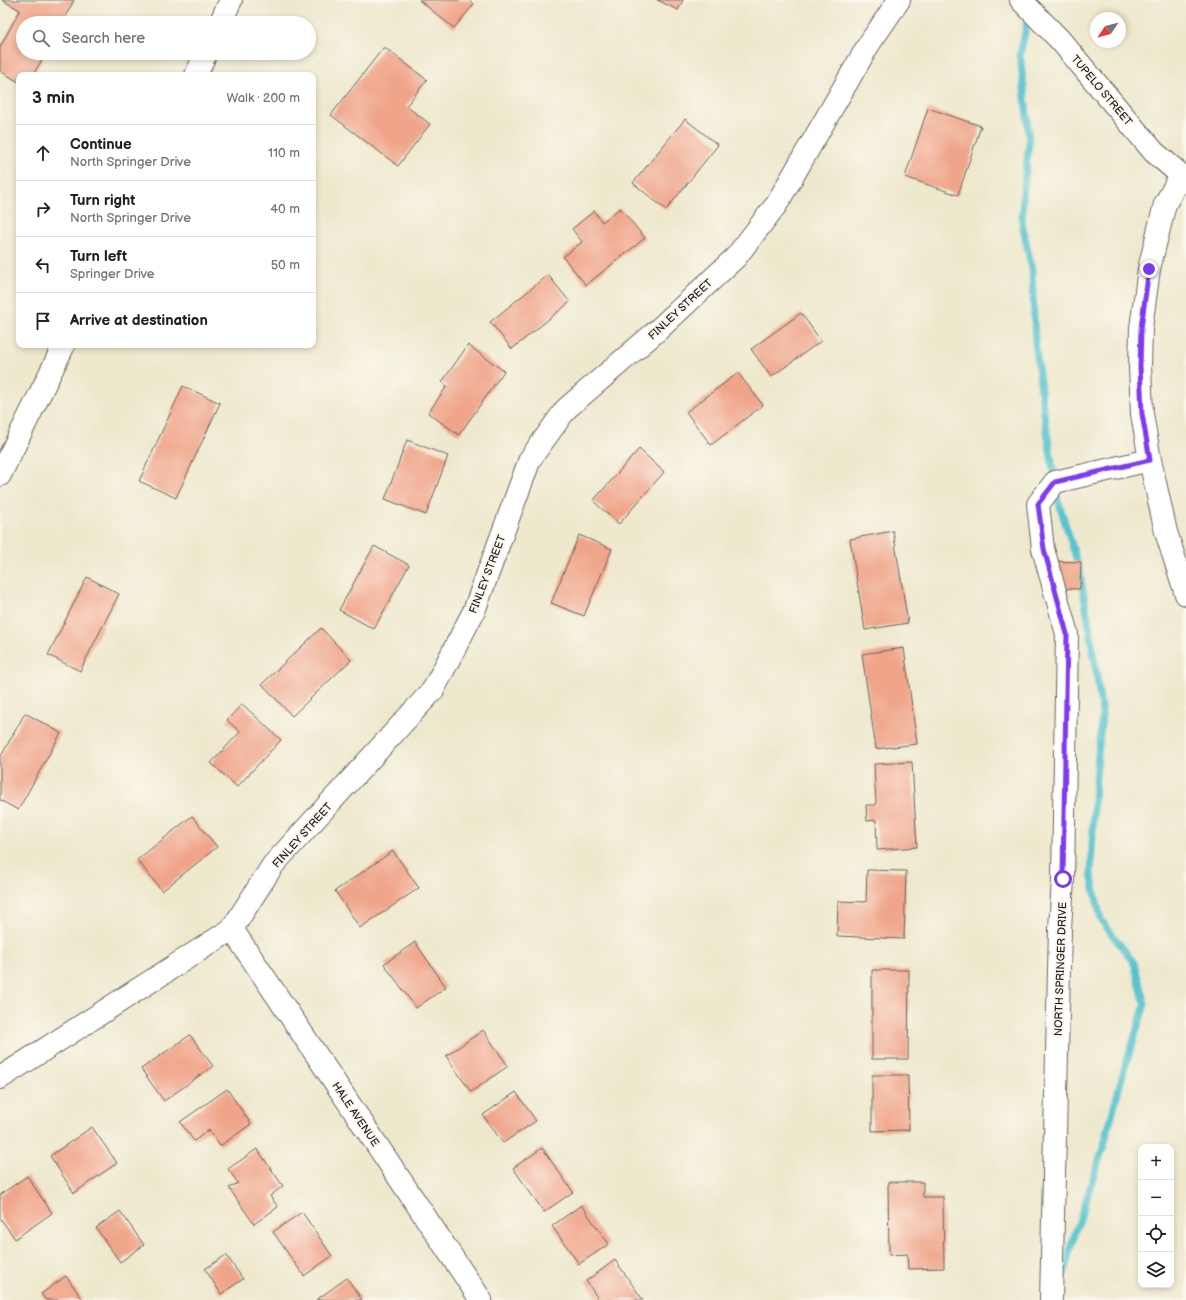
<!DOCTYPE html>
<meta charset="utf-8">
<style>
body{margin:0;font-family:"Balsamiq Sans",sans-serif;background:#f6f6f6;color:#202124}
.controls{position:absolute;right:12px;bottom:12px;display:grid;overflow:hidden;border-radius:8px;box-shadow:0 2px 6px #0003}
.controls button{width:36px;height:36px;display:grid;place-items:center;padding:0;border:0;border-bottom:1px solid #e0e0e0;background:#fff;color:#202124;font:20px sans-serif}
.compass{position:absolute;left:1090px;top:12px;width:36px;height:36px;border-radius:50%;background:#fff;box-shadow:0 2px 6px #0003;rotate:235deg}
.stop{position:absolute;width:12px;height:12px;margin:-9px;border:3px solid #7c3aed;border-radius:50%;background:#fff}
.stop.end{background:#7c3aed;border-color:#fff;box-shadow:0 1px 4px #0008}
.list{margin:0;padding:0;list-style:none}
h2{display:flex;justify-content:space-between;align-items:center;height:52px;margin:0;padding:0 16px;font-size:17px}
h2 small{font-size:13px;font-weight:400;color:#757577}
.list li{display:grid;grid-template-columns:26px 1fr auto;gap:12px;align-items:center;box-sizing:border-box;height:56px;padding:0 16px;border-top:1px solid #e0e0e0}
.list b{display:block;font-size:15px;white-space:nowrap}
.list p{margin:0;font-size:13px;white-space:nowrap;color:#757577}
.list em{font-size:13px;font-style:normal;color:#757577}
.icon{flex:none;width:22px;height:22px;fill:none;stroke:currentColor;stroke-width:2;stroke-linecap:round;stroke-linejoin:round}
.map{position:relative;flex:none;width:1186px;height:1300px;overflow:hidden}
.search{position:absolute;background:#fff;box-shadow:0 2px 6px #0003;left:16px;top:16px;width:300px;height:44px;display:flex;align-items:center;gap:10px;box-sizing:border-box;padding:0 14px;border-radius:22px;color:#757577;font-size:15px}
.panel{position:absolute;background:#fff;box-shadow:0 2px 6px #0003;left:16px;top:72px;width:300px;height:276px;border-radius:8px}
.map>svg:first-child{display:block}
.lines{fill:none;stroke-linecap:round;stroke-linejoin:round}
.stream{stroke:#56c3ce;stroke-width:7}
.building{fill:#f0a58a}
.minor-casing{stroke:#66635a;stroke-width:24}
.minor{stroke:#fff;stroke-width:22}
.route{stroke:#7c3aed;stroke-width:5}
.labels{text-anchor:middle;stroke-width:4;stroke-linejoin:round;paint-order:stroke}
.street-label{font-size:11px;fill:#1c1c1c;stroke:#fbf7ec}
</style>
<div class="map">
<svg width="1186" height="1300" viewBox="0 0 1186 1300">
<rect width="100%" height="100%" fill="#fbf7ec"/>
<filter id="ink" filterUnits="userSpaceOnUse"><feTurbulence type="fractalNoise" baseFrequency=".025" numOctaves="2"/><feDisplacementMap in="SourceGraphic" scale="8" xChannelSelector="R" yChannelSelector="G"/><feConvolveMatrix kernelMatrix="1 2 1 2 8 2 1 2 1" color-interpolation-filters="sRGB"/></filter>
<filter id="wash" filterUnits="userSpaceOnUse"><feTurbulence type="fractalNoise" baseFrequency=".012" numOctaves="4" result="noise"/><feDisplacementMap in="SourceGraphic" scale="16" xChannelSelector="R" yChannelSelector="G"/><feGaussianBlur stdDeviation="0.9" result="paint"/><feColorMatrix in="noise" values="0 0 0 0 0 0 0 0 0 0 0 0 0 0 0 0 0 1.4 0 .05"/><feComposite in="paint" operator="in"/></filter>
<g filter="url(#wash)">
<rect width="100%" height="100%" fill="#eee8cd"/>
<g class="lines">
<polyline class="stream" points="1029,13 1020,55 1027,115 1029,142 1023,194 1022,223 1032,269 1035,340 1042,400 1055,482 1058,500 1079,568 1091,636 1102,713 1094,799 1091,874 1101,920 1134,963 1145,1004 1124,1070 1103,1148 1071,1246 1060,1290"/>
</g>
<g id="blocks">
<g class="building">
<polygon points="2,0 74,0 62,23 23,23 23,53 46,53 33,75 19,75 19,82 0,71 0,47 20,10"/>
<polygon points="419,0 469,0 474,4 454,28"/>
<polygon points="657,0 683,0 678,10"/>
<polygon points="384,47 427,80 406,106 430,124 398,166 331,115"/>
<polygon points="928,108 981,126 958,195 905,177"/>
<polygon points="685,119 718,145 666,210 633,183"/>
<polygon points="620,208 645,238 586,285 563,257 582,242 572,229 594,211 602,222"/>
<polygon points="548,275 570,302 512,349 490,322"/>
<polygon points="801,313 821,341 771,377 751,349"/>
<polygon points="468,345 504,371 459,435 428,413 447,386 442,382"/>
<polygon points="738,373 763,405 711,445 686,412"/>
<polygon points="183,386 220,403 176,498 139,481"/>
<polygon points="407,440 448,456 426,515 385,499"/>
<polygon points="639,449 664,472 619,524 593,501"/>
<polygon points="893,531 908,623 865,630 850,539"/>
<polygon points="579,535 612,549 584,616 551,603"/>
<polygon points="374,546 409,565 374,629 339,610"/>
<polygon points="1051,561 1081,562 1080,589 1050,588"/>
<polygon points="87,577 119,594 80,671 48,655"/>
<polygon points="321,628 351,660 292,716 262,684"/>
<polygon points="904,648 917,744 876,749 862,654"/>
<polygon points="242,704 281,740 237,787 211,763 240,732 227,720"/>
<polygon points="25,713 61,733 18,810 0,800 0,758"/>
<polygon points="912,762 917,847 877,850 876,820 867,821 866,805 876,805 874,764"/>
<polygon points="192,816 217,847 162,891 137,860"/>
<polygon points="393,851 419,888 360,928 335,891"/>
<polygon points="867,870 906,871 904,939 837,936 838,901 866,902"/>
<polygon points="415,942 446,987 416,1008 384,964"/>
<polygon points="872,970 909,970 908,1059 872,1059"/>
<polygon points="483,1030 508,1066 471,1092 446,1056"/>
<polygon points="190,1035 213,1066 164,1101 141,1069"/>
<polygon points="872,1075 908,1075 909,1130 872,1131"/>
<polygon points="227,1089 251,1124 220,1146 209,1130 194,1141 180,1122"/>
<polygon points="516,1092 536,1121 503,1143 483,1115"/>
<polygon points="92,1127 117,1163 74,1193 50,1156"/>
<polygon points="542,1148 573,1192 544,1212 513,1168"/>
<polygon points="257,1149 283,1186 270,1196 278,1207 254,1224 229,1188 238,1183 228,1169"/>
<polygon points="27,1176 52,1213 15,1239 0,1218 0,1195"/>
<polygon points="888,1182 923,1182 923,1197 943,1197 944,1268 908,1269 907,1254 889,1255"/>
<polygon points="581,1205 609,1244 579,1264 552,1226"/>
<polygon points="120,1211 144,1245 120,1262 96,1228"/>
<polygon points="302,1212 332,1256 304,1276 273,1232"/>
<polygon points="226,1255 243,1279 221,1294 205,1269"/>
<polygon points="615,1260 643,1300 599,1300 586,1281"/>
<polygon points="66,1276 83,1300 46,1300 41,1294"/>
<polygon points="347,1278 362,1300 316,1300"/>
</g>
</g>
</g>
<g filter="url(#ink)">
<use href="#blocks" fill-opacity="0" stroke="#66635a" stroke-width="1"/>
<g class="lines">
<defs>
<g id="minor">
<polyline points="1021,0 1060,40 1154,152 1181,175 1186,176"/>
<polyline points="220,23 231,0"/>
<polyline points="196,75 206,53"/>
<polyline points="1181,175 1165,204 1149,269 1141,328 1140,366 1142,414 1150,460 1166,532 1186,594"/>
<polyline points="0,475 64,345"/>
<polyline points="232,929 481,1300"/>
<polyline points="0,1078 232,929 273,865 433,690 474,611 530,459 566,409 659,329 736,257 776,205 869,44 899,0"/>
<polyline points="1051,1300 1060,929 1063,879 1067,634 1043,549 1038,504 1055,482 1150,460"/>
</g>
</defs>
<use href="#minor" class="minor-casing"/>
<use href="#minor" class="minor"/>
</g>
</g>
<g class="lines" filter="url(#ink)">
<polyline class="route" points="1063,879 1067,634 1044,549 1038,504 1055,482 1150,460 1142,414 1140,366 1141,328 1149,269"/>
</g>
<g class="labels">
<g class="street-label">
<text transform="translate(1102 90) rotate(50)" y="4">TUPELO STREET</text>
<text transform="translate(680 309) rotate(-43)" y="4">FINLEY STREET</text>
<text transform="translate(487 574) rotate(-69)" y="4">FINLEY STREET</text>
<text transform="translate(302 835) rotate(-48)" y="4">FINLEY STREET</text>
<text transform="translate(1060 969) rotate(-88)" y="4">NORTH SPRINGER DRIVE</text>
<text transform="translate(356 1114) rotate(56)" y="4">HALE AVENUE</text>
</g>
</g>
</svg>
<div class="controls">
<button>+</button>
<button>−</button>
<button><svg class="icon" aria-label="locate" viewBox="0 0 24 24"><circle cx="12" cy="12" r="6"/><path d="M12 2v4M12 18v4M2 12h4M18 12h4"/></svg></button>
<button><svg class="icon" aria-label="layers" viewBox="0 0 24 24"><path d="M12 4l9 5-9 5-9-5zM3 14l9 5 9-5"/></svg></button>
</div>
<svg class="compass" viewBox="-18 -18 36 36"><path d="M0-13l5 13h-10z" fill="#e53935"/><path d="M0 13l5-13h-10z" fill="#757577"/></svg>
<div class="stop" style="left:1063px;top:879px"></div>
<div class="stop end" style="left:1149px;top:269px"></div>
<div class="search"><svg class="icon" aria-label="search" viewBox="0 0 24 24"><circle cx="10" cy="10" r="6"/><path d="M15 15l6 6"/></svg>Search here</div>
<section class="panel">
<h2>3 min<small>Walk · 200 m</small></h2>
<ul class="list">
<li><svg class="icon" aria-label="ahead" viewBox="0 0 24 24"><path d="M12 20V5M6 11l6-6 6 6"/></svg><div><b>Continue</b><p>North Springer Drive</p></div><em>110 m</em></li>
<li><svg class="icon" aria-label="right" viewBox="0 0 24 24"><path d="M7 20v-9h11M14 6l5 5-5 5"/></svg><div><b>Turn right</b><p>North Springer Drive</p></div><em>40 m</em></li>
<li><svg class="icon" aria-label="left" viewBox="0 0 24 24"><path d="M17 20v-9H6M10 6l-5 5 5 5"/></svg><div><b>Turn left</b><p>Springer Drive</p></div><em>50 m</em></li>
<li><svg class="icon" aria-label="arrive" viewBox="0 0 24 24"><path d="M6 21V4h12l-3 4 3 4H6"/></svg><div><b>Arrive at destination</b></div></li>
</ul>
</section>
</div>
